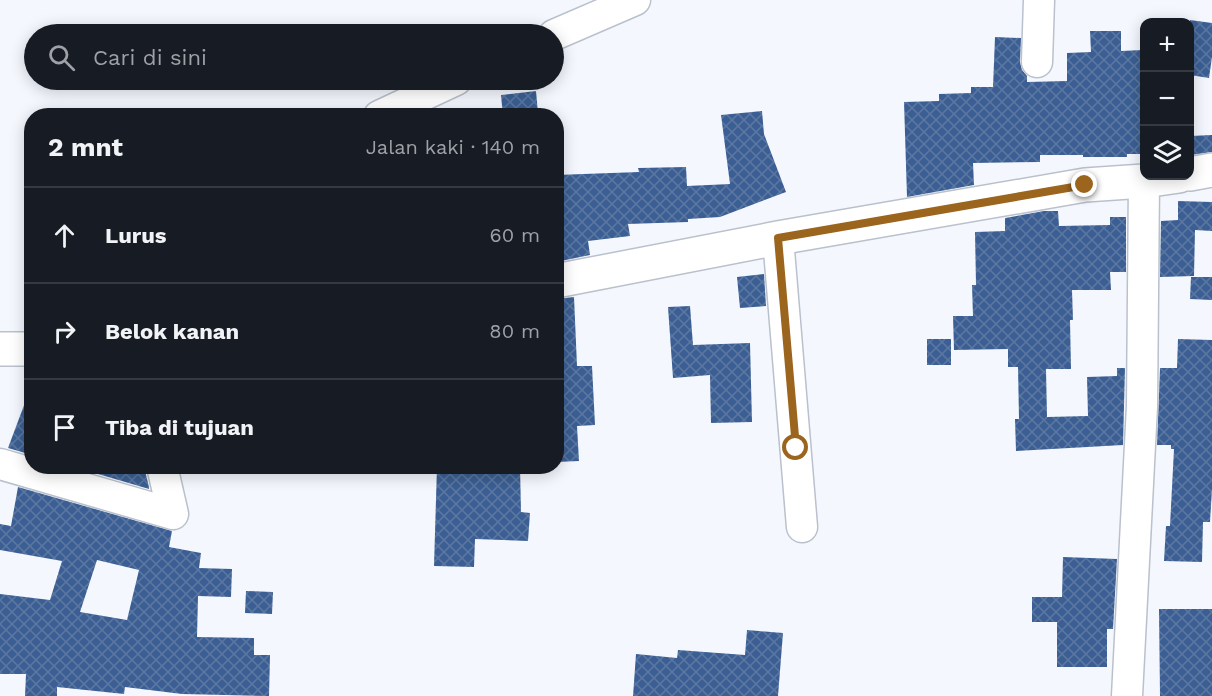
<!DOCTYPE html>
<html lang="id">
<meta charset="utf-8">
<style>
body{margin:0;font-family:"Work Sans",sans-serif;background:#20242c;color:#f1f3f6}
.controls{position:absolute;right:18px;top:18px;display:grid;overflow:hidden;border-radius:12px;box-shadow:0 3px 15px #0003}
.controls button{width:54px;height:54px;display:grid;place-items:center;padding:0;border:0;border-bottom:2px solid #363941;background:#171b24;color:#f1f3f6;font:30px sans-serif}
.stop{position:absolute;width:18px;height:18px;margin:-14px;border:4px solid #9b651e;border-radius:50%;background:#fff}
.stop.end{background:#9b651e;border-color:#fff;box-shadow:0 2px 6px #0008}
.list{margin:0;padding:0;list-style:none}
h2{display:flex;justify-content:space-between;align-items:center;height:78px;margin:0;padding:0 24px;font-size:26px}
h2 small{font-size:20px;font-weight:400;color:#9ea1a6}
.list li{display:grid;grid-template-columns:39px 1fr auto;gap:18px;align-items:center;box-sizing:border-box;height:96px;padding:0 24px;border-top:2px solid #363941}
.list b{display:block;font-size:22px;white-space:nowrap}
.list em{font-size:20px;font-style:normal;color:#9ea1a6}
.icon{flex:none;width:33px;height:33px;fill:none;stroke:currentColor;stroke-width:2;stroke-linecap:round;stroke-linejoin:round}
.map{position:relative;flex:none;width:1212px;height:696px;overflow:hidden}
.search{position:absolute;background:#171b24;box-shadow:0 3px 15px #0003;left:24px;top:24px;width:540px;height:66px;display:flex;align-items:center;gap:15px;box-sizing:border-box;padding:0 21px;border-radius:33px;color:#9ea1a6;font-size:22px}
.panel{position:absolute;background:#171b24;box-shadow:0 3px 15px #0003;left:24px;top:108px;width:540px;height:366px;border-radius:24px}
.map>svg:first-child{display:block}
.building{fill:url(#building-cross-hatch);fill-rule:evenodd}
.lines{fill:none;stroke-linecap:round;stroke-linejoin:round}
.minor-casing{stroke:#bac1cc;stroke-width:33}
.tertiary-casing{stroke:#bac1cc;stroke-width:36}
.minor{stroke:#fff;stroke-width:30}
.tertiary{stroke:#fff;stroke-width:33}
.route{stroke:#9b651e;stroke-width:8}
</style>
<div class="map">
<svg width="1212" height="696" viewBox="0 0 1212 696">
<defs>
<pattern id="building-cross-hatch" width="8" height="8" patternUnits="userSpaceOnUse" patternTransform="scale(1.5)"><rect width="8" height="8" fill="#3b5f94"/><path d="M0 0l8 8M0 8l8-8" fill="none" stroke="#5d78a0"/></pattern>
</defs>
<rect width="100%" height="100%" fill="#f4f8fe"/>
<g class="building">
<polygon points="1190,20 1212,23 1212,57 1209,78 1190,75"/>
<polygon points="1090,31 1121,31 1121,51 1143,50 1144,154 1127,154 1127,157 1083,157 1083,155 1040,155 1040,162 973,163 974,185 907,197 904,102 939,101 939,94 971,93 971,87 993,87 995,37 1021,38 1020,62 1022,70 1027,76 1027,82 1067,81 1067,53 1091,52"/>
<polygon points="536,91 538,113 503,116 501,95"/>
<polygon points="762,111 764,134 786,192 720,217 688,219 688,222 628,224 630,236 588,241 590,255 556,262 556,175 639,172 638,168 686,167 687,186 730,184 721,115"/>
<polygon points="1212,135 1212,152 1190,155 1190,136"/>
<polygon points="1178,201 1212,202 1212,231 1195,230 1194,276 1160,277 1161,221 1178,220"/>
<polygon points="1044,211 1058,211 1059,226 1110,225 1110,217 1126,217 1126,272 1110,272 1111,290 1072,290 1073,320 1070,320 1071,369 1046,369 1047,417 1088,416 1087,377 1117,376 1117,368 1125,368 1123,445 1016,451 1015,419 1019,419 1018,367 1008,367 1008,349 954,350 953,316 973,316 972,285 976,285 975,232 1005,231 1005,218"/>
<polygon points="764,274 766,306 740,308 737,277"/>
<polygon points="1191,277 1212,277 1212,300 1190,299"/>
<polygon points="574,297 577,366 592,366 595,425 577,426 579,461 556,462 556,299"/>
<polygon points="690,306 693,345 750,343 752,422 711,423 710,375 673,378 668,307"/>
<rect x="927" y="339" width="24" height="26"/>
<polygon points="1178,339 1212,340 1212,489 1210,522 1203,522 1202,562 1164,561 1166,526 1170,526 1174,449 1171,449 1171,445 1157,445 1160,368 1177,368"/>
<polygon points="29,392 32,393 32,455 8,448"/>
<polygon points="71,466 131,466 145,471 149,487 149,489"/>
<polygon points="437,466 520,466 521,512 530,513 528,541 475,539 474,567 434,566"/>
<path d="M18,487L172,531L169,547L201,553L199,568L232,569L231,597L198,596L197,637L254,638V655H270L269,696L182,694L125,687L124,694L57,687V696H25L26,674H0V594L50,600L62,561L0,550V524L11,526ZM97,560L139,570L127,620L80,612Z"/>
<polygon points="1063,557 1117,559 1113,629 1107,629 1107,667 1057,667 1057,622 1032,622 1032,597 1062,597"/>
<polygon points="246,591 273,592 272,614 245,613"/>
<polygon points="1159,609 1212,609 1212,696 1160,696"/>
<polygon points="747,630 783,633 778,696 633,696 636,654 677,658 678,650 745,655"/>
</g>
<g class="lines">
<defs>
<g id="minor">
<polyline points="554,35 635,0"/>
<polyline points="1037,62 1039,0"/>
<polyline points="379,116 456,80"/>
<polyline points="778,238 802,527"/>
<polyline points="0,464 173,514 162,466"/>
<polyline points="1127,696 1142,406 1144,181"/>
</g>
<g id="tertiary">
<polyline points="1190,174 1212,170"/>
<polyline points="556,281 778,238 1085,185 1144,181 1179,176"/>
<polyline points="0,349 32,349"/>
</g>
</defs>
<use href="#minor" class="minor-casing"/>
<use href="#tertiary" class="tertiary-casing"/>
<use href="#minor" class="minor"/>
<use href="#tertiary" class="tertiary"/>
</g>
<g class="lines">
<polyline class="route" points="796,448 778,238 1085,185"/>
</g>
</svg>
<div class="controls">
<button>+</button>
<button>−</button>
<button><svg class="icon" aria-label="layers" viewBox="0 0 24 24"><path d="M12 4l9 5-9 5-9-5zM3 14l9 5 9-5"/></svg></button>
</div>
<div class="stop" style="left:796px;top:448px"></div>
<div class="stop end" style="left:1085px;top:185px"></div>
<div class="search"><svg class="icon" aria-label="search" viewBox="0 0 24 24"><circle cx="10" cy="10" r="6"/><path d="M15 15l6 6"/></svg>Cari di sini</div>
<section class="panel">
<h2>2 mnt<small>Jalan kaki · 140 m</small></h2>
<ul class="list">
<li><svg class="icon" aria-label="ahead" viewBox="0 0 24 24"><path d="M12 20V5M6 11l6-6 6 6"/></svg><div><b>Lurus</b></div><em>60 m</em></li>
<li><svg class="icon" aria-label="right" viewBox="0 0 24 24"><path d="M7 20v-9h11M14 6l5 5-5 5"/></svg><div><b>Belok kanan</b></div><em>80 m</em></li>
<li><svg class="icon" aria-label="arrive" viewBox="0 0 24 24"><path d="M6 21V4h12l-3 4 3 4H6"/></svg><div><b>Tiba di tujuan</b></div></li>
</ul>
</section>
</div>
